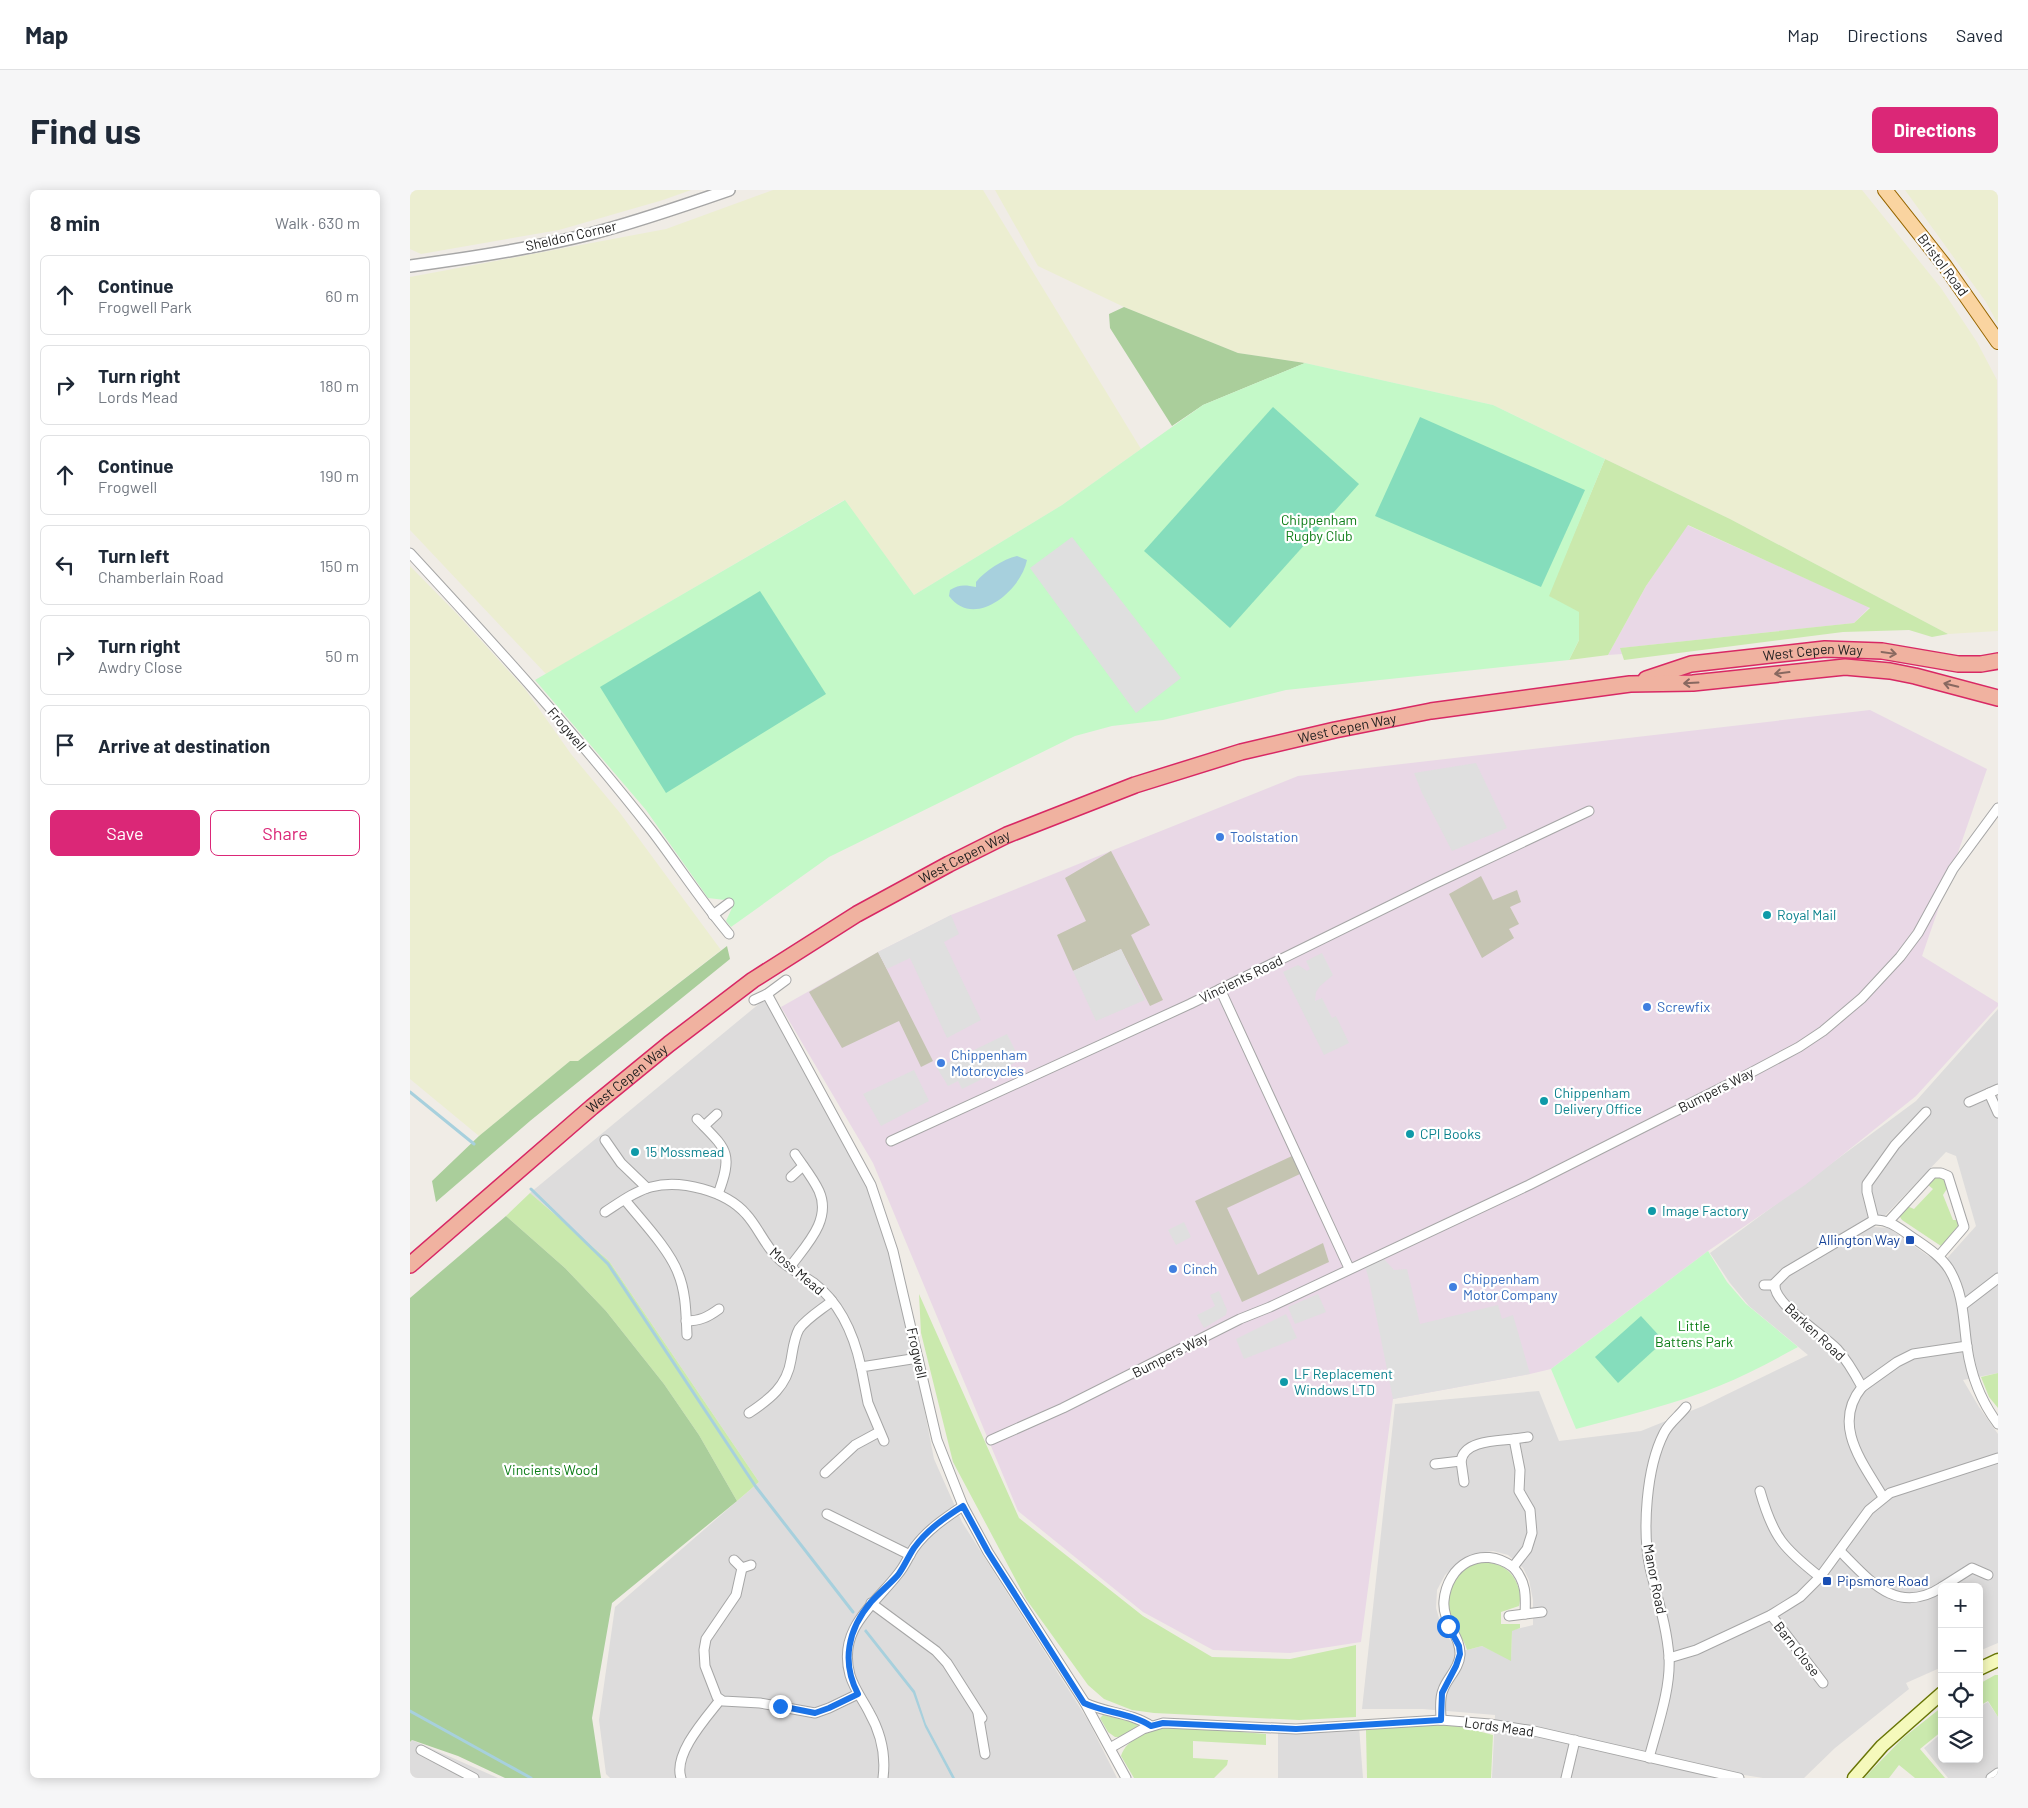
<!DOCTYPE html>
<meta charset="utf-8">
<style>
body{margin:0;font-family:Barlow,sans-serif;background:#f6f6f7;color:#1f2937}
.controls{position:absolute;right:15px;bottom:15px;display:grid;overflow:hidden;border-radius:8px;box-shadow:0 2px 12px #0003}
.controls button{width:45px;height:45px;display:grid;place-items:center;padding:0;border:0;border-bottom:1px solid #e0e1e3;background:#fff;color:#1f2937;font:25px sans-serif}
.stop{position:absolute;width:15px;height:15px;margin:-11px;border:4px solid #1a73e8;border-radius:50%;background:#fff}
.stop.end{background:#1a73e8;border-color:#fff;box-shadow:0 1px 5px #0008}
.list{margin:0;padding:0;list-style:none}
h2{display:flex;justify-content:space-between;align-items:center;height:65px;margin:0;padding:0 20px;font-size:21px}
h2 small{font-size:16px;font-weight:400;color:#747a83}
.list li{display:grid;grid-template-columns:32px 1fr auto;gap:15px;align-items:center;box-sizing:border-box;height:80px;margin:0 10px 10px;padding:0 10px;border:1px solid #e0e1e3;border-radius:8px}
.list b{display:block;font-size:19px;white-space:nowrap}
.list p{margin:0;font-size:16px;white-space:nowrap;color:#747a83}
.list em{font-size:16px;font-style:normal;color:#747a83}
.actions{display:flex;gap:10px;padding:15px 20px}
.actions a{flex:1;padding:11px 0;border:1px solid #db2777;border-radius:8px;text-align:center;font-size:18px;color:#db2777}
.actions .main{background:#db2777;color:#fff}
.icon{flex:none;width:28px;height:28px;fill:none;stroke:currentColor;stroke-width:2;stroke-linecap:round;stroke-linejoin:round}
.map{position:relative;flex:none;width:1588px;height:1588px;overflow:hidden;border-radius:8px}
header{display:flex;align-items:center;gap:30px;box-sizing:border-box;height:70px;padding:0 25px;background:#fff;border-bottom:1px solid #e0e1e3}
header strong{font-size:24px}
nav{display:flex;gap:28px;margin-inline-start:auto;font-size:18px}
.intro{display:flex;align-items:center;justify-content:space-between;box-sizing:border-box;height:120px;padding:0 30px}
h1{margin:0;font-size:35px}
.button{padding:12px 22px;border-radius:8px;background:#db2777;color:#fff;font-size:18px;font-weight:700}
main{display:flex;gap:30px;padding:0 30px}
aside{flex:1;background:#fff;border-radius:8px;box-shadow:0 2px 12px #0003}
.map>svg:first-child{display:block}
.residential{fill:#dddcdc;fill-rule:evenodd}
.industrial{fill:#e9d8e6}
.construction{fill:#c4c4b1}
.farmland{fill:#eceed1}
.grass{fill:#cae9ad}
.forest{fill:#aace9b}
.park{fill:#c4f9c8}
.pitch{fill:#85ddbc}
.parking{fill:#dfdfdf}
.water{fill:#a7d0dd}
.lines{fill:none;stroke-linecap:round;stroke-linejoin:round}
.stream{stroke:#a7d0dd;stroke-width:3}
.minor-casing{stroke:#a6a6a6;stroke-width:11}
.tertiary-casing{stroke:#a6a6a6;stroke-width:14}
.secondary-casing{stroke:#697607;stroke-width:15}
.primary-casing{stroke:#986702;stroke-width:16}
.trunk-casing{stroke:#d82864;stroke-width:18}
.minor{stroke:#fff;stroke-width:9}
.tertiary{stroke:#fff;stroke-width:11}
.secondary{stroke:#f5f9bb;stroke-width:12}
.primary{stroke:#fad4a0;stroke-width:14}
.trunk{stroke:#f0b2a0;stroke-width:15}
.oneway{stroke:#886860}
.route{stroke:#1a73e8;stroke-width:6}
.shop-dot{fill:#3f7fe0;stroke:#fff;stroke-width:2}
.culture-dot{fill:#0f9aa8;stroke:#fff;stroke-width:2}
.transit-dot{fill:#1a4fb4;stroke:#fff;stroke-width:2}
.labels{text-anchor:middle;stroke-width:4.5;stroke-linejoin:round;paint-order:stroke}
.street-label{font-size:14px;fill:#1f1f1f;stroke:#fff}
.park-label{font-size:14px;fill:#0d7d17;stroke:#fff}
.shop-label{font-size:14px;fill:#366cbe;stroke:#fff;text-anchor:start}
.culture-label{font-size:14px;fill:#0d838f;stroke:#fff;text-anchor:start}
.transit-label{font-size:14px;fill:#164399;stroke:#fff;text-anchor:end}
</style>
<header>
<strong>Map</strong>
<nav><a>Map</a><a>Directions</a><a>Saved</a></nav>
</header>
<div class="intro"><h1>Find us</h1><a class="button">Directions</a></div>
<main>
<aside>
<h2>8 min<small>Walk · 630 m</small></h2>
<ul class="list">
<li><svg class="icon" aria-label="ahead" viewBox="0 0 24 24"><path d="M12 20V5M6 11l6-6 6 6"/></svg><div><b>Continue</b><p>Frogwell Park</p></div><em>60 m</em></li>
<li><svg class="icon" aria-label="right" viewBox="0 0 24 24"><path d="M7 20v-9h11M14 6l5 5-5 5"/></svg><div><b>Turn right</b><p>Lords Mead</p></div><em>180 m</em></li>
<li><svg class="icon" aria-label="ahead" viewBox="0 0 24 24"><path d="M12 20V5M6 11l6-6 6 6"/></svg><div><b>Continue</b><p>Frogwell</p></div><em>190 m</em></li>
<li><svg class="icon" aria-label="left" viewBox="0 0 24 24"><path d="M17 20v-9H6M10 6l-5 5 5 5"/></svg><div><b>Turn left</b><p>Chamberlain Road</p></div><em>150 m</em></li>
<li><svg class="icon" aria-label="right" viewBox="0 0 24 24"><path d="M7 20v-9h11M14 6l5 5-5 5"/></svg><div><b>Turn right</b><p>Awdry Close</p></div><em>50 m</em></li>
<li><svg class="icon" aria-label="arrive" viewBox="0 0 24 24"><path d="M6 21V4h12l-3 4 3 4H6"/></svg><div><b>Arrive at destination</b></div></li>
</ul>
<div class="actions"><a class="main">Save</a><a>Share</a></div>
</aside>
<div class="map">
<svg width="1588" height="1588" viewBox="0 0 1588 1588">
<rect width="100%" height="100%" fill="#f0ece6"/>
<g class="residential">
<polygon points="356,808 455,991 490,1094 524,1269 552,1332 679,1532 707,1588 200,1588 196,1584 189,1530 205,1417 349,1292 199,1071 120,1003"/>
<path d="M1588,819V1183L1553,1190L1569,1217L1588,1244V1453L1569,1461V1397H1532V1477L1496,1493L1499,1499L1425,1558L1394,1588H1353L1328,1584L1327,1588H1082L1085,1525L1013,1519H952L985,1214L1129,1201L1149,1251L1231,1241L1293,1216L1398,1165L1339,1116L1320,1093L1300,1063L1506,911ZM1536,962L1546,966L1566,1036L1531,1075L1479,1038L1464,1037ZM1083,1361L1098,1365L1113,1378L1119,1390L1123,1410V1435L1102,1440L1101,1470L1072,1456L1057,1460H1046L1031,1435L1026,1418L1027,1400L1035,1385L1050,1371L1067,1363Z"/>
<polygon points="1578,1512 1588,1527 1588,1588 1538,1588 1514,1558 1532,1543 1532,1569 1569,1569 1569,1517"/>
<polygon points="949,1537 953,1588 868,1588 868,1541"/>
<polygon points="2,1550 88,1588 0,1588 0,1553"/>
</g>
<g class="industrial">
<polygon points="1277,335 1319,354 1460,417 1444,433 1211,458 1212,464 1198,465 1236,396"/>
<polygon points="1460,520 1577,579 1512,766 1588,813 1588,816 1506,906 1395,995 1298,1061 1141,1179 1120,1184 983,1209 951,1452 880,1463 803,1460 733,1422 608,1321 463,973 371,817 468,762 541,725 888,586"/>
</g>
<g class="construction">
<polygon points="701,661 740,735 721,745 753,810 740,816 711,759 663,781 647,745 676,731 655,688"/>
<polygon points="1071,686 1083,710 1107,700 1111,712 1100,717 1109,734 1099,739 1104,748 1072,768 1039,704"/>
<polygon points="468,762 523,871 511,877 489,831 432,858 399,802"/>
<polygon points="882,966 890,984 817,1018 848,1085 913,1053 919,1072 832,1112 785,1011"/>
</g>
<g class="farmland">
<polygon points="0,0 281,0 253,10 149,40 11,64 0,59"/>
<polygon points="363,0 573,0 731,259 652,315 504,405 434,310 136,484 0,340 0,87 256,39"/>
<polygon points="585,0 1452,0 1531,98 1567,152 1587,190 1588,441 1538,444 1320,329 1083,215 895,173 828,163 714,117 628,76"/>
<polygon points="1495,0 1588,0 1588,134 1576,112"/>
<polygon points="0,376 48,425 115,499 161,564 210,623 311,760 168,871 160,871 69,946 0,889"/>
</g>
<g class="grass">
<polygon points="1195,269 1320,329 1538,444 1522,447 1499,440 1433,442 1214,470 1210,458 1444,433 1460,418 1278,335 1236,396 1198,465 1159,470 1169,450 1138,406"/>
<polygon points="1527,986 1532,986 1537,991 1538,997 1533,1005 1543,1030 1548,1030 1550,1037 1531,1056 1492,1030 1490,1027 1490,1022 1497,1016 1504,1019 1523,999 1517,994"/>
<polygon points="120,1003 199,1071 349,1292 327,1311 289,1245 254,1194 196,1121 155,1078 96,1026"/>
<polygon points="509,1104 609,1328 733,1426 802,1467 880,1469 946,1455 946,1527 889,1530 744,1523 722,1520 694,1509 678,1495 616,1409 543,1272 511,1143"/>
<polygon points="1588,1183 1588,1218 1579,1207 1571,1187"/>
<path d="M1071,1372C1079,1373 1088,1373 1094,1378C1106,1385 1113,1403 1109,1416L1091,1422V1434H1110V1438L1102,1441L1101,1471L1072,1456L1057,1460C1054,1448 1043,1438 1039,1425C1032,1399 1046,1378 1071,1372Z"/>
<polygon points="1585,1485 1588,1485 1588,1527 1578,1511 1569,1516 1569,1494"/>
<polygon points="1532,1517 1532,1541 1510,1559 1535,1588 1505,1588 1489,1575 1479,1588 1454,1588 1493,1548"/>
<polygon points="693,1525 726,1533 728,1536 710,1547 705,1547 698,1542 690,1528"/>
<polygon points="1033,1532 1083,1545 1081,1588 957,1588 956,1540"/>
<path d="M758,1536L856,1544V1555L783,1551V1568L818,1570L817,1575L804,1588H724L711,1566C716,1549 741,1538 758,1536Z"/>
</g>
<g class="forest">
<polygon points="714,117 828,163 895,173 793,215 762,236 700,138 699,124"/>
<polygon points="317,756 320,769 120,931 26,1012 22,991 69,946 160,871 168,871"/>
<polygon points="96,1026 155,1078 196,1121 254,1194 289,1245 327,1311 202,1413 182,1528 191,1588 95,1588 48,1566 2,1550 0,1552 0,1108"/>
</g>
<g class="park">
<polygon points="895,173 1083,215 1195,269 1139,406 1169,422 1169,450 1159,470 876,500 753,530 702,536 665,546 419,667 321,737 316,731 322,718 315,710 298,708 236,620 125,490 435,310 504,405 652,315 793,215"/>
<path d="M1298,1061L1317,1092L1336,1114L1388,1157C1362,1171 1336,1185 1309,1196C1263,1215 1214,1226 1166,1239L1141,1179Z"/>
</g>
<g class="pitch">
<polygon points="863,217 949,294 820,438 734,361"/>
<polygon points="1010,227 1175,300 1131,397 965,326"/>
<polygon points="350,401 416,504 256,603 190,497"/>
<polygon points="1231,1126 1254,1151 1208,1193 1185,1167"/>
</g>
<g class="parking">
<polygon points="662,347 771,488 726,523 620,378"/>
<polygon points="1066,573 1097,638 1042,661 1012,603 1004,583"/>
<polygon points="541,725 549,744 534,752 571,830 537,848 500,768 477,779 468,762"/>
<polygon points="711,759 735,810 686,831 663,781"/>
<polygon points="912,763 923,785 910,796 906,802 905,811 912,808 922,828 926,826 939,853 914,865 873,782 888,775 897,781 900,779 896,771"/>
<polygon points="597,844 610,870 552,899 548,891 538,896 527,878"/>
<polygon points="504,880 519,911 471,936 453,904"/>
<polygon points="774,1032 781,1047 766,1055 758,1040"/>
<polygon points="974,1069 984,1080 997,1079 1010,1134 1088,1115 1092,1129 1103,1125 1120,1184 983,1209 959,1090 955,1076"/>
<polygon points="809,1101 817,1120 816,1125 794,1138 787,1125 805,1116 800,1105"/>
<polygon points="908,1104 916,1122 885,1134 878,1117"/>
<polygon points="876,1124 887,1148 834,1169 826,1149"/>
</g>
<g class="water">
<path d="M607,366L617,370C611,401 564,440 539,406L540,400C549,394 556,395 566,397V392C575,381 593,369 607,366Z"/>
<polygon points="456,1439 505,1501 516,1534 545,1588 542,1588 515,1537 503,1503 454,1441"/>
</g>
<g class="lines">
<g class="stream">
<polyline points="0,902 64,954"/>
<polyline points="121,999 198,1074 346,1297 443,1422"/>
<polyline points="0,1521 121,1588"/>
</g>
<defs>
<g id="minor">
<path d="M0,363C83,453 166,544 242,641C268,675 291,711 319,744"/>
<polyline points="303,725 319,713"/>
<polyline points="376,790 357,804 461,995 483,1061 527,1250 553,1316 578,1362 675,1513 716,1588"/>
<polyline points="810,799 939,1078"/>
<polyline points="344,810 357,804"/>
<polyline points="1579,903 1588,923"/>
<polyline points="1559,912 1588,899"/>
<path d="M287,929C316,959 324,962 308,1004"/>
<polyline points="294,936 307,924"/>
<polyline points="195,950 211,973 237,998"/>
<polyline points="481,951 780,814 1024,694 1179,621"/>
<polyline points="381,987 393,976"/>
<path d="M215,1010C231,1030 259,1059 268,1083C276,1102 276,1124 277,1145"/>
<path d="M195,1022C209,1013 225,1001 241,997C271,989 316,1001 336,1024C348,1037 354,1054 367,1067C377,1078 391,1084 404,1093C430,1113 444,1145 451,1177"/>
<polyline points="1464,1030 1457,1002 1457,994 1485,955 1516,922"/>
<polyline points="1478,1032 1523,983 1531,983 1538,986 1554,1037 1529,1066"/>
<path d="M380,1077C396,1055 422,1030 409,1001C403,988 393,976 385,964"/>
<polyline points="1354,1095 1365,1095"/>
<polyline points="1553,1115 1588,1088"/>
<path d="M276,1131C290,1131 298,1127 309,1119"/>
<polyline points="1452,1197 1487,1172 1503,1164 1557,1156"/>
<path d="M339,1223C360,1209 377,1196 381,1170C383,1159 384,1148 389,1139C397,1128 411,1120 422,1111"/>
<polyline points="1104,1249 1118,1247"/>
<polyline points="581,1250 653,1218 830,1129 860,1117 1119,995 1329,889 1389,857 1413,841 1452,808 1490,767 1508,743 1543,679 1588,618"/>
<polyline points="474,1251 458,1213 451,1177 508,1168"/>
<polyline points="1051,1271 1054,1292"/>
<path d="M1025,1274L1051,1271C1054,1250 1088,1251 1104,1249L1110,1280L1109,1301L1120,1320L1122,1343L1117,1359L1103,1377C1071,1354 1037,1375 1034,1411C1032,1432 1051,1446 1050,1465C1049,1479 1037,1488 1033,1500C1029,1509 1031,1520 1031,1530"/>
<polyline points="415,1283 445,1255 469,1242"/>
<path d="M1350,1301C1363,1347 1373,1358 1410,1387"/>
<path d="M1473,1307C1453,1273 1421,1235 1452,1197C1445,1184 1437,1170 1427,1159C1413,1144 1361,1113 1365,1093L1376,1082L1464,1030C1479,1029 1490,1039 1502,1047C1515,1056 1530,1065 1539,1079C1554,1104 1553,1129 1557,1157C1561,1186 1570,1210 1588,1234"/>
<polyline points="417,1324 500,1365"/>
<path d="M1430,1361C1460,1391 1487,1426 1532,1397"/>
<polyline points="324,1370 332,1378 326,1405 296,1449 294,1460 295,1476 307,1507 313,1511 350,1513 405,1523 419,1518 448,1504"/>
<path d="M1103,1377C1116,1391 1116,1405 1115,1424L1132,1422"/>
<polyline points="332,1378 341,1375"/>
<polyline points="1532,1397 1562,1378 1578,1385"/>
<polyline points="461,1413 526,1461 537,1473 572,1528"/>
<polyline points="1361,1425 1413,1493"/>
<polyline points="1099,1426 1115,1424"/>
<polyline points="1259,1468 1286,1460 1361,1425 1390,1407 1410,1387 1459,1320 1480,1303 1588,1268"/>
<path d="M675,1513C696,1523 722,1523 741,1536"/>
<polyline points="568,1523 575,1564"/>
<polyline points="700,1558 733,1539 753,1533 886,1539 1031,1530 1080,1534 1124,1541 1329,1588"/>
<polyline points="11,1560 64,1588"/>
<path d="M1239,1568C1247,1537 1261,1499 1259,1467C1257,1437 1247,1407 1240,1378C1232,1341 1236,1278 1254,1243C1259,1233 1269,1226 1276,1217"/>
<path d="M271,1588C263,1564 296,1528 310,1510"/>
<path d="M473,1588C476,1565 471,1543 459,1522C453,1510 444,1499 440,1485C427,1439 464,1415 488,1384C495,1376 498,1367 504,1358C517,1340 535,1328 553,1316"/>
<polyline points="1156,1588 1165,1550"/>
<polyline points="1581,1588 1588,1583"/>
</g>
<path id="tertiary" d="M0,76C60,68 121,59 180,44C227,32 273,16 319,0"/>
<g id="secondary">
<polyline points="1569,1479 1588,1470"/>
<polyline points="1444,1588 1472,1556 1532,1503"/>
</g>
<polyline id="primary" points="1475,0 1535,76 1588,152"/>
<g id="trunk">
<path id="s1" d="M1236,489L1281,474L1415,459L1472,461L1548,474H1571L1588,471"/>
<path id="s2" d="M0,1075L182,917L259,854L343,790L447,724L539,674L597,645L725,595L831,562L925,540L1021,521L1220,494L1283,493L1435,477L1480,481L1505,486L1588,508"/>
</g>
</defs>
<use href="#minor" class="minor-casing"/>
<use href="#tertiary" class="tertiary-casing"/>
<use href="#secondary" class="secondary-casing"/>
<use href="#primary" class="primary-casing"/>
<use href="#trunk" class="trunk-casing"/>
<use href="#minor" class="minor"/>
<use href="#tertiary" class="tertiary"/>
<use href="#secondary" class="secondary"/>
<use href="#primary" class="primary"/>
<use href="#trunk" class="trunk"/>
</g>
<defs><path id="oneway-shaft" d="M-6 0H5M1.5-3L5.5 0L1.5 3" fill="none" stroke-width="1.6" stroke-linecap="round" stroke-linejoin="round" transform="scale(1.25)"/></defs>
<g class="oneway">
<use href="#oneway-shaft" transform="translate(1479 463) rotate(8)"/>
<use href="#oneway-shaft" transform="translate(1372 483) rotate(173)"/>
<use href="#oneway-shaft" transform="translate(1281 493) rotate(177)"/>
<use href="#oneway-shaft" transform="translate(1541 495) rotate(-166)"/>
</g>
<g class="lines">
<path class="route" d="M370,1516L405,1523L419,1518L448,1504C431,1472 438,1439 461,1412C470,1402 480,1394 488,1385C494,1377 498,1367 504,1358C517,1340 534,1328 553,1316L578,1362L674,1513C695,1523 722,1523 741,1536L753,1533L886,1539L1031,1530L1032,1503L1046,1476L1050,1464L1049,1456L1038,1436"/>
</g>
<g class="shop-dot">
<circle cx="810" cy="647" r="5"/>
<circle cx="1237" cy="817" r="5"/>
<circle cx="531" cy="873" r="5"/>
<circle cx="763" cy="1079" r="5"/>
<circle cx="1043" cy="1097" r="5"/>
</g>
<g class="culture-dot">
<circle cx="1357" cy="725" r="5"/>
<circle cx="1134" cy="911" r="5"/>
<circle cx="1000" cy="944" r="5"/>
<circle cx="225" cy="962" r="5"/>
<circle cx="1242" cy="1021" r="5"/>
<circle cx="874" cy="1192" r="5"/>
</g>
<g class="transit-dot">
<rect x="1495" y="1045" width="10" height="10" rx="2.5"/>
<rect x="1412" y="1386" width="10" height="10" rx="2.5"/>
</g>
<g class="labels">
<g class="street-label">
<text transform="translate(161 46) rotate(-13)" y="5">Sheldon Corner</text>
<text transform="translate(1533 75) rotate(53)" y="5">Bristol Road</text>
<text dy="5" stroke="none"><textPath href="#s1" startOffset="170">West Cepen Way</textPath></text>
<text dy="5" stroke="none"><textPath href="#s2" startOffset="1096">West Cepen Way</textPath></text>
<text transform="translate(157 539) rotate(50)" y="5">Frogwell</text>
<text dy="5" stroke="none"><textPath href="#s2" startOffset="691">West Cepen Way</textPath></text>
<text transform="translate(831 789) rotate(-26)" y="5">Vincients Road</text>
<text dy="5" stroke="none"><textPath href="#s2" startOffset="286">West Cepen Way</textPath></text>
<text transform="translate(1306 900) rotate(-27)" y="5">Bumpers Way</text>
<text transform="translate(387 1081) rotate(40)" y="5">Moss Mead</text>
<text transform="translate(1405 1142) rotate(43)" y="5">Barken Road</text>
<text transform="translate(507 1163) rotate(78)" y="5">Frogwell</text>
<text transform="translate(760 1165) rotate(-27)" y="5">Bumpers Way</text>
<text transform="translate(1245 1389) rotate(79)" y="5">Manor Road</text>
<text transform="translate(1387 1459) rotate(52)" y="5">Barn Close</text>
<text transform="translate(1089 1537) rotate(8)" y="5">Lords Mead</text>
</g>
<g class="park-label">
<text x="909" y="335">Chippenham<tspan x="909" dy="16">Rugby Club</tspan></text>
<text x="1284" y="1141">Little<tspan x="1284" dy="16">Battens Park</tspan></text>
<text x="141" y="1285">Vincients Wood</text>
</g>
<g class="shop-label">
<text x="820" y="652">Toolstation</text>
<text x="1247" y="822">Screwfix</text>
<text x="541" y="870">Chippenham<tspan x="541" dy="16">Motorcycles</tspan></text>
<text x="773" y="1084">Cinch</text>
<text x="1053" y="1094">Chippenham<tspan x="1053" dy="16">Motor Company</tspan></text>
</g>
<g class="culture-label">
<text x="1367" y="730">Royal Mail</text>
<text x="1144" y="908">Chippenham<tspan x="1144" dy="16">Delivery Office</tspan></text>
<text x="1010" y="949">CPI Books</text>
<text x="235" y="967">15 Mossmead</text>
<text x="1252" y="1026">Image Factory</text>
<text x="884" y="1189">LF Replacement<tspan x="884" dy="16">Windows LTD</tspan></text>
</g>
<g class="transit-label">
<text x="1490" y="1055">Allington Way</text>
<text x="1427" y="1396" text-anchor="start">Pipsmore Road</text>
</g>
</g>
</svg>
<div class="controls">
<button>+</button>
<button>−</button>
<button><svg class="icon" aria-label="locate" viewBox="0 0 24 24"><circle cx="12" cy="12" r="6"/><path d="M12 2v4M12 18v4M2 12h4M18 12h4"/></svg></button>
<button><svg class="icon" aria-label="layers" viewBox="0 0 24 24"><path d="M12 4l9 5-9 5-9-5zM3 14l9 5 9-5"/></svg></button>
</div>
<div class="stop" style="left:1038px;top:1436px"></div>
<div class="stop end" style="left:370px;top:1516px"></div>
</div>
</main>
